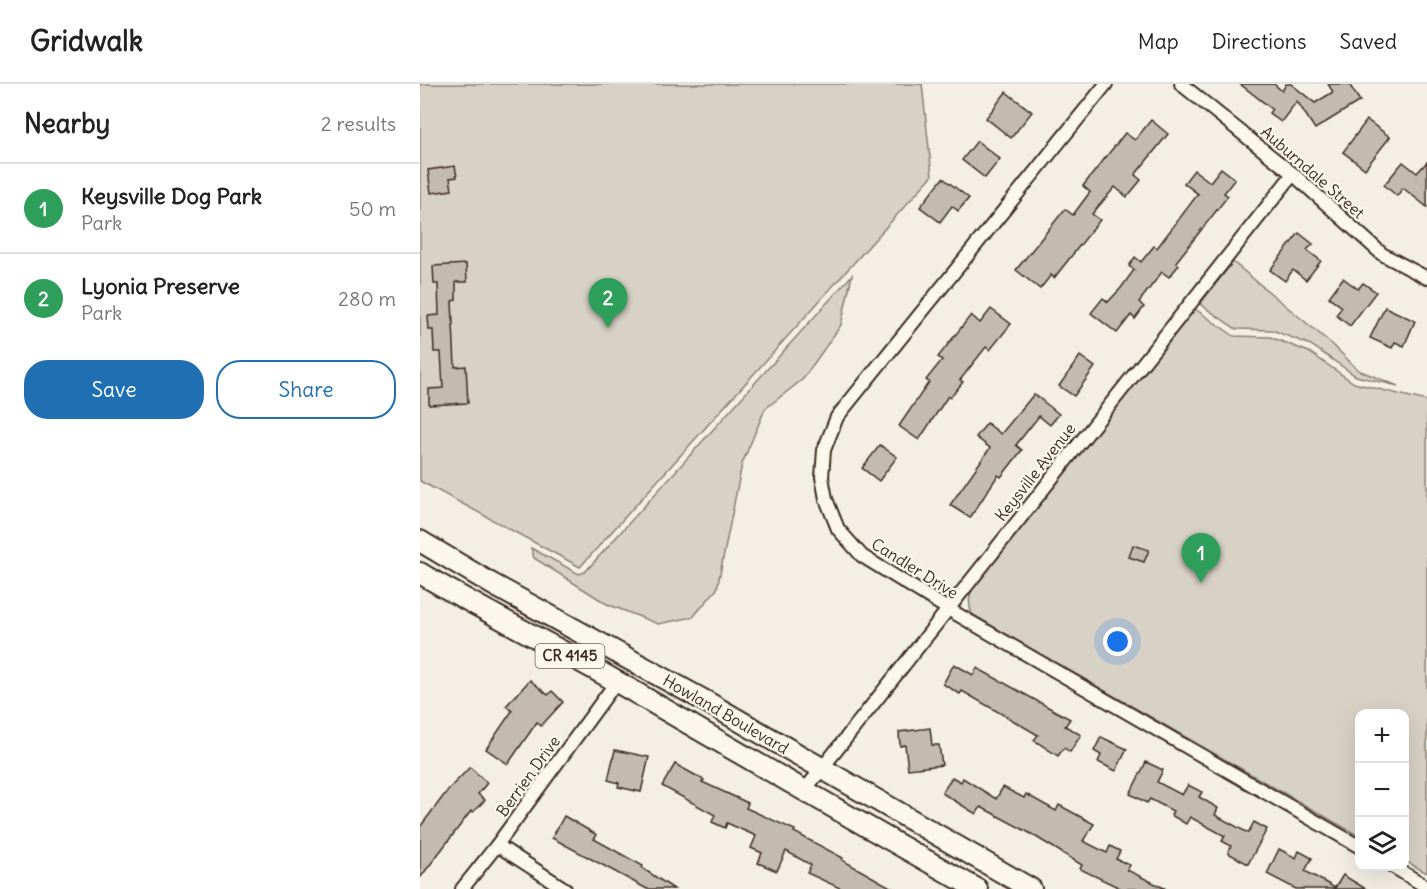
<!DOCTYPE html>
<meta charset="utf-8">
<style>
body{margin:0;font-family:Delius,sans-serif;background:#f6f6f6;color:#222}
.controls{position:absolute;right:18px;bottom:18px;display:grid;overflow:hidden;border-radius:12px;box-shadow:0 6px 24px #0002}
.controls button{width:54px;height:54px;display:grid;place-items:center;padding:0;border:0;border-bottom:2px solid #e0e0e0;background:#fff;color:#222;font:30px sans-serif}
.you{position:absolute;left:698px;top:558px;width:21px;height:21px;margin:-15px;border:4px solid #fff;border-radius:50%;background:#1a73e8;box-shadow:0 0 0 9px #1a73e833}
.badge{display:grid;place-items:center;width:39px;height:39px;border-radius:50%;background:#1f6fb2;color:#fff;font-size:20px;font-weight:700}
.pin{position:absolute;translate:-50% -50px;filter:drop-shadow(0 2px 3px #0008)}
.pin::after{content:'';position:absolute;top:32px;width:21px;height:18px;background:inherit;clip-path:polygon(0 0,100% 0,50% 100%)}
.list{margin:0;padding:0;list-style:none}
h2{display:flex;justify-content:space-between;align-items:center;height:78px;margin:0;padding:0 24px;font-size:26px}
h2 small{font-size:20px;font-weight:400;color:#767676}
.list li{display:grid;grid-template-columns:39px 1fr auto;gap:18px;align-items:center;box-sizing:border-box;height:90px;padding:0 24px;border-top:2px solid #e0e0e0}
.list b{display:block;font-size:22px;white-space:nowrap}
.list p{margin:0;font-size:20px;white-space:nowrap;color:#767676}
.list em{font-size:20px;font-style:normal;color:#767676}
.actions{display:flex;gap:12px;padding:18px 24px}
.actions a{flex:1;padding:14px 0;border:2px solid #1f6fb2;border-radius:24px;text-align:center;font-size:21px;color:#1f6fb2}
.actions .main{background:#1f6fb2;color:#fff}
.icon{flex:none;width:33px;height:33px;fill:none;stroke:currentColor;stroke-width:2;stroke-linecap:round;stroke-linejoin:round}
.map{position:relative;flex:none;width:1007px;height:805px;overflow:hidden}
header{display:flex;align-items:center;gap:36px;box-sizing:border-box;height:84px;padding:0 30px;background:#fff;border-bottom:2px solid #e0e0e0}
header strong{font-size:28px}
nav{display:flex;gap:33px;margin-inline-start:auto;font-size:21px}
main{display:flex}
aside{flex:1;background:#fff}
.map>svg:first-child{display:block}
.green{fill:#d8d1c6;stroke:#8a7e72;stroke-width:1.5}
.building{fill:#c3bbb0;stroke:#3b2a1e;stroke-width:1.5}
.lines{fill:none;stroke-linecap:round;stroke-linejoin:round}
.minor-casing{stroke:#3b2a1e;stroke-width:16}
.primary-casing{stroke:#3b2a1e;stroke-width:24}
.minor{stroke:#fbf7ec;stroke-width:12}
.primary{stroke:#fbf7ec;stroke-width:20}
.labels{text-anchor:middle;stroke-width:4.5;stroke-linejoin:round;paint-order:stroke}
.shield{fill:#fbf7ec;stroke:#75685c;stroke-width:1.5}
.shield-label{font-size:15px;font-weight:bold;fill:#3b2a1e}
.street-label{font-size:16px;fill:#3b2a1e;stroke:#fbf7ec}
</style>
<header>
<strong>Gridwalk</strong>
<nav><a>Map</a><a>Directions</a><a>Saved</a></nav>
</header>
<main>
<aside>
<h2>Nearby<small>2 results</small></h2>
<ul class="list">
<li><span class="badge" style="background:#2e9e5b">1</span><div><b>Keysville Dog Park</b><p>Park</p></div><em>50 m</em></li>
<li><span class="badge" style="background:#2e9e5b">2</span><div><b>Lyonia Preserve</b><p>Park</p></div><em>280 m</em></li>
</ul>
<div class="actions"><a class="main">Save</a><a>Share</a></div>
</aside>
<div class="map">
<svg width="1007" height="805" viewBox="0 0 1007 805">
<rect width="100%" height="100%" fill="#f3efe4"/>
<filter id="ink" filterUnits="userSpaceOnUse"><feTurbulence type="fractalNoise" baseFrequency=".0167" numOctaves="2"/><feDisplacementMap in="SourceGraphic" scale="12" xChannelSelector="R" yChannelSelector="G"/><feConvolveMatrix kernelMatrix="1 2 1 2 8 2 1 2 1" color-interpolation-filters="sRGB"/></filter>
<g filter="url(#ink)">
<g class="green">
<polygon points="0,0 502,0 512,92 160,483 0,397"/>
<polygon points="813,178 913,261 938,286 978,302 936,292 891,261 852,246 816,245 780,220"/>
<polygon points="432,191 421,241 383,295 345,325 322,380 297,505 273,533 238,540 187,520 114,474 111,464 159,490 165,488"/>
<path d="M775,225L814,252L850,253L889,268L934,299L1007,317V789L985,777L984,630H940L939,752L594,555L552,530C545,512 553,504 562,490Z"/>
</g>
<g class="building">
<polygon points="820,0 854,0 862,7 866,0 871,0 895,19 913,8 908,0 929,0 940,17 895,45 877,17 861,38 849,29 852,25"/>
<polygon points="586,8 612,28 591,54 566,34"/>
<polygon points="731,36 748,50 715,91 721,96 707,113 695,103 672,130 680,136 634,194 631,191 620,205 596,186 645,125 653,131 670,108 663,102 705,49 715,56"/>
<polygon points="947,36 970,53 945,85 923,68"/>
<polygon points="557,57 580,75 565,94 542,76"/>
<polygon points="983,78 997,89 1007,78 1007,123 983,104 977,112 964,101"/>
<polygon points="35,82 37,93 30,94 32,106 11,109 8,86"/>
<polygon points="801,84 815,95 804,109 808,112 756,178 759,181 749,193 742,188 719,218 724,223 715,235 711,231 697,249 671,229 683,214 688,218 701,204 714,186 709,182 715,173 721,178 734,162 737,164 778,110 764,99 774,86 790,98"/>
<polygon points="523,94 549,114 538,127 532,122 520,138 500,123"/>
<polygon points="879,149 893,160 887,166 901,177 886,196 873,186 865,197 850,186"/>
<polygon points="46,180 47,198 36,198 36,216 32,217 35,283 46,282 48,319 9,321 9,305 23,304 21,268 14,268 13,246 9,246 8,232 19,231 18,200 14,200 13,182"/>
<polygon points="923,194 938,205 943,199 956,208 930,242 916,231 922,223 909,213"/>
<polygon points="965,223 995,237 984,262 975,258 972,264 950,254"/>
<polygon points="571,225 591,240 570,266 566,263 540,296 543,298 530,314 528,312 499,356 479,342 509,298 506,296 522,276 518,273 551,231 560,239"/>
<polygon points="660,272 675,283 654,312 639,302"/>
<polygon points="614,310 639,330 630,341 619,332 596,361 602,366 581,393 578,391 550,434 530,421 570,364 556,353 567,339 581,350"/>
<polygon points="460,361 477,373 459,397 442,384"/>
<polygon points="713,461 729,466 724,478 709,473"/>
<polygon points="534,580 553,591 557,584 650,635 645,642 661,651 650,668 644,664 638,672 614,656 618,651 542,607 540,610 523,600"/>
<polygon points="110,596 128,611 132,607 143,618 121,642 117,638 88,680 66,665 92,627 86,622"/>
<polygon points="510,644 512,661 519,661 522,681 488,685 485,661 480,662 479,648"/>
<polygon points="681,653 707,665 696,687 678,678 681,671 674,667"/>
<polygon points="195,666 229,673 221,708 198,703 199,699 188,696"/>
<polygon points="726,678 743,686 737,698 762,711 768,701 782,708 779,713 798,724 795,731 828,749 834,738 847,745 828,780 808,769 811,762 802,757 805,752 770,733 766,740 751,731 753,727 730,715 727,719 710,710"/>
<polygon points="255,680 284,696 282,698 328,719 326,724 375,746 374,748 423,774 422,776 474,805 422,805 387,789 391,781 366,767 357,787 338,779 342,769 331,764 336,752 307,739 305,744 292,738 295,731 242,702"/>
<polygon points="50,683 67,699 58,710 65,716 53,728 51,727 0,794 0,743 28,706"/>
<polygon points="532,693 541,698 543,694 576,715 583,703 604,714 606,710 636,727 639,721 674,740 663,757 687,769 690,762 700,767 696,775 710,781 707,786 746,805 702,805 660,785 662,781 608,748 561,723 556,730 522,709"/>
<polygon points="144,732 177,751 174,755 223,782 222,784 254,805 227,805 132,754"/>
<polygon points="859,765 876,774 879,767 892,774 885,787 915,804 923,791 946,805 876,805 847,790"/>
</g>
<g class="lines">
<defs>
<g id="minor">
<polyline points="686,0 417,333 404,366 402,393 406,415 418,445 442,472 528,525 940,763"/>
<polyline points="761,0 873,90 962,170 1007,194"/>
<polyline points="384,707 873,90"/>
<polyline points="77,761 145,805"/>
<polyline points="972,782 1007,803"/>
<polyline points="42,805 77,761 197,597"/>
</g>
<g id="primary">
<polyline points="0,457 72,500 287,618 611,805"/>
<path d="M0,489C65,528 133,561 199,599C318,668 437,738 557,805"/>
</g>
</defs>
<use href="#minor" class="minor-casing"/>
<use href="#primary" class="primary-casing"/>
<use href="#minor" class="minor"/>
<use href="#primary" class="primary"/>
</g>
</g>
<g class="labels">
<rect class="shield" x="115.5" y="560" width="69" height="24" rx="4.5"/>
<g class="shield-label">
<text x="150" y="577">CR 4145</text>
</g>
<g class="street-label">
<text transform="translate(893 88) rotate(41)" y="6">Auburndale Street</text>
<text transform="translate(615 388) rotate(-52)" y="6">Keysville Avenue</text>
<text transform="translate(495 484) rotate(32)" y="6">Candler Drive</text>
<text transform="translate(306 630) rotate(30)" y="6">Howland Boulevard</text>
<text transform="translate(108 692) rotate(-54)" y="6">Berrien Drive</text>
</g>
</g>
</svg>
<div class="controls">
<button>+</button>
<button>−</button>
<button><svg class="icon" aria-label="layers" viewBox="0 0 24 24"><path d="M12 4l9 5-9 5-9-5zM3 14l9 5 9-5"/></svg></button>
</div>
<div class="you"></div>
<div class="pin badge" style="left:781px;top:499px;background:#2e9e5b">1</div>
<div class="pin badge" style="left:188px;top:244px;background:#2e9e5b">2</div>
</div>
</main>
